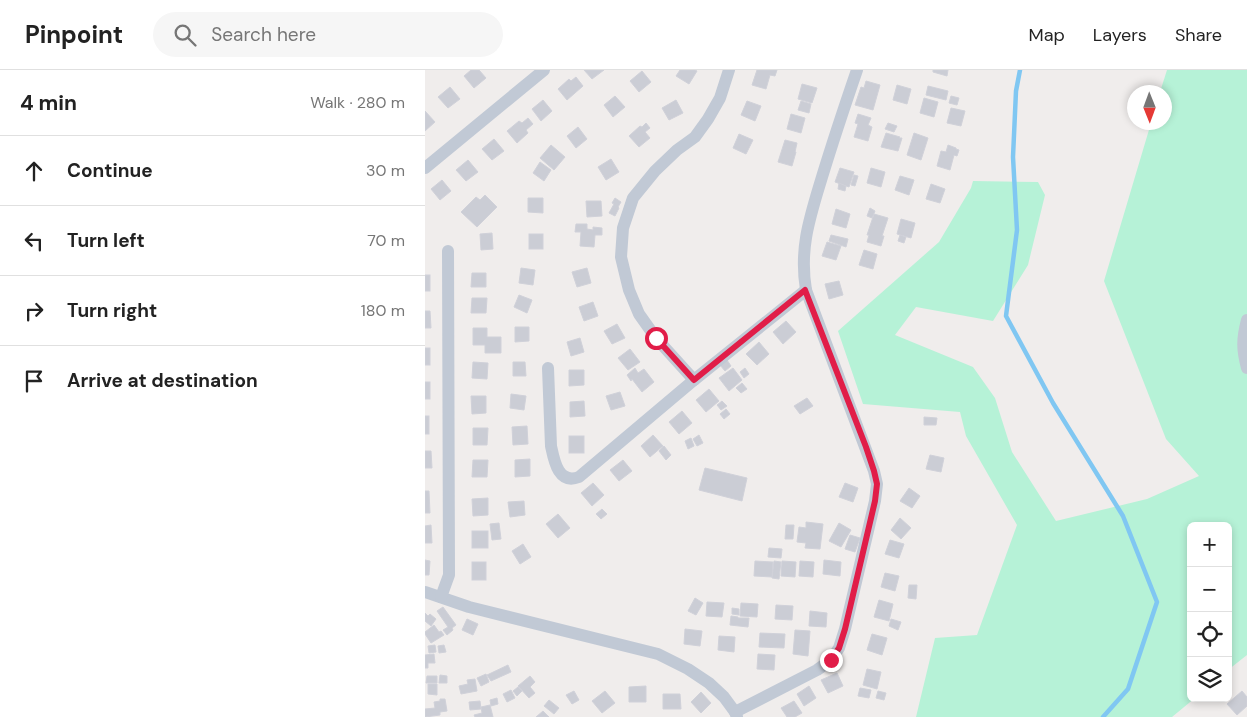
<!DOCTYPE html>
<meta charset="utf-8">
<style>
body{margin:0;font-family:"DM Sans",sans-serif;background:#f6f6f6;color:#222}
.controls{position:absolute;right:15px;bottom:15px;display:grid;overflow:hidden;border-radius:8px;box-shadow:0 2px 8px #0003}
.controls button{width:45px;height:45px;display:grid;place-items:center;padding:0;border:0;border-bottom:1px solid #e0e0e0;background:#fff;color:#222;font:25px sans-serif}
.compass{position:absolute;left:702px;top:15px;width:45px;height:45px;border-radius:50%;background:#fff;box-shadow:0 2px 8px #0003;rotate:179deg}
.stop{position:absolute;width:15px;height:15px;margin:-11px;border:4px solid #e11d48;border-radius:50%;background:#fff}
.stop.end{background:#e11d48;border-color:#fff;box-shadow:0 1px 5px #0008}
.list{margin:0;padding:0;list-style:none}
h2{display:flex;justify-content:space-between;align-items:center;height:65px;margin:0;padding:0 20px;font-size:21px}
h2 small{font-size:16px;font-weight:400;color:#767676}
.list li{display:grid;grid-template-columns:32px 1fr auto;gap:15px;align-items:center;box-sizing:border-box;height:70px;padding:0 20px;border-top:1px solid #e0e0e0}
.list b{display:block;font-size:19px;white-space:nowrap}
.list em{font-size:16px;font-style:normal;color:#767676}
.icon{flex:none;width:28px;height:28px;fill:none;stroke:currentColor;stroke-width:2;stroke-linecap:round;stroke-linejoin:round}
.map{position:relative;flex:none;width:822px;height:647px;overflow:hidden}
header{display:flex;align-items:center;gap:30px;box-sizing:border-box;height:70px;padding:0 25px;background:#fff;border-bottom:1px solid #e0e0e0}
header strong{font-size:24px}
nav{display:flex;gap:28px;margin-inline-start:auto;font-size:18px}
.search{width:350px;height:45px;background:#f6f6f6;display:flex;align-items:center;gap:12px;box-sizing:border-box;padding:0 18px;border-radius:28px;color:#767676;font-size:19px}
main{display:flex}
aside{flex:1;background:#fff}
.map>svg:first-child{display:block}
.green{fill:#b6f2d7}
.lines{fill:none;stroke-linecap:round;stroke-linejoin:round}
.stream{stroke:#80c7f2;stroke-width:4.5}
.building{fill:#cbcdd5;stroke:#d0d1d9}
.minor{stroke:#c1c9d5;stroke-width:12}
.route{stroke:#e11d48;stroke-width:6}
</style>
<header>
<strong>Pinpoint</strong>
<div class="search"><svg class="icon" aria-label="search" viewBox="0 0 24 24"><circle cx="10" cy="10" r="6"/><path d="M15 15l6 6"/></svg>Search here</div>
<nav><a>Map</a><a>Layers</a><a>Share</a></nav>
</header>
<main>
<aside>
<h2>4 min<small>Walk · 280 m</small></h2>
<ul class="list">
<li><svg class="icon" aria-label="ahead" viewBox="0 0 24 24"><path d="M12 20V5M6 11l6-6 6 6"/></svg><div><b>Continue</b></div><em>30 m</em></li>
<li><svg class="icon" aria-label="left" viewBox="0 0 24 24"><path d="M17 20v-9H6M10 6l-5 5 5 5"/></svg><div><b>Turn left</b></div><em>70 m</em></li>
<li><svg class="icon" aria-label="right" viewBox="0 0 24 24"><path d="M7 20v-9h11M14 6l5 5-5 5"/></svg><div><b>Turn right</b></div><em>180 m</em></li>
<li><svg class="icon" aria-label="arrive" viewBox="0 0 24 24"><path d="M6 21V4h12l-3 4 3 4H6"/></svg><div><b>Arrive at destination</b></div></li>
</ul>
</aside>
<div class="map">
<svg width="822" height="647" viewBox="0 0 822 647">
<rect width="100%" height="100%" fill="#f0edec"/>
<polygon class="green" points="742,0 822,0 822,585 803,600 803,456 766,456 766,628 770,628 747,647 491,647 510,568 552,565 592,455 541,366 535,342 438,334 413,261 514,172 546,118 548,111 613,112 620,125 603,195 568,251 491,237 470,265 548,297 570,328 587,382 631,451 722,429 774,406 741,369 679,211 726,53 740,52 740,22 735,22"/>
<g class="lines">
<polyline class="stream" points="595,0 591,21 588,87 592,160 581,246 628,333 698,446 732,532 703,619 678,647"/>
</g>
<g class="building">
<polygon points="46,0 54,0 61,8 49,18 39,6"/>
<polygon points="159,0 179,0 167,9"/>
<polygon points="255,0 270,0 272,1 264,14 251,6"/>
<polygon points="332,0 352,0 350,6 345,5 341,19 327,15"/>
<polygon points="508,0 523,0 522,6 508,2"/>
<polygon points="217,1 226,12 214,22 205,11"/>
<polygon points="151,7 158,16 142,30 133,19 144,9 146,11"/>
<polygon points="441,11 455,15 448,40 430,35 436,17 439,18"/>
<polygon points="377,14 392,18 387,33 373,29"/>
<polygon points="472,15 486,19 482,34 468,30"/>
<polygon points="503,16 523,21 521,30 501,25"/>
<polygon points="25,17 35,29 23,38 13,27"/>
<polygon points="190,26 200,37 188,47 179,35"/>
<polygon points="526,26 534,28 532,35 524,33"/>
<polygon points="499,28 513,32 509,47 495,43"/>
<polygon points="118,30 127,41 116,51 107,39"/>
<polygon points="251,30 258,43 244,50 237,38"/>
<polygon points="322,31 336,36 330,51 316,45"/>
<polygon points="376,31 386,34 384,43 373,40"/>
<polygon points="526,38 540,41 536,56 522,53"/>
<polygon points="0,41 10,52 0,61"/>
<polygon points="366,44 380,48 376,63 362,59"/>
<polygon points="433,44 446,48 443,55 447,57 443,71 429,67 433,54 430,53"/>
<polygon points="103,48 108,54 101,60 103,63 92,73 82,61 94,51 97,53"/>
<polygon points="221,53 225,58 220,62 225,68 214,77 204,66 215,56 217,57"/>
<polygon points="463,53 472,56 469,62 460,59"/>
<polygon points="153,57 162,69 151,78 142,66"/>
<polygon points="461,63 475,67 474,68 477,68 473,81 456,77"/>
<polygon points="489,63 503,68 496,90 482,85"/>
<polygon points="314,64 328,70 321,84 308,78"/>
<polygon points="69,69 79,81 67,90 57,79"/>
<polygon points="360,70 372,73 370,82 371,82 367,96 353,92"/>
<polygon points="126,75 140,87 129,100 115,88"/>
<polygon points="523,75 531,78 531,79 534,80 532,86 529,85 525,100 512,96 516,81 521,82"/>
<polygon points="186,89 194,102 181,110 173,97"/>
<polygon points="43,90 53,102 41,111 31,100"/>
<polygon points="115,92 126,100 119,111 108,103"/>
<polygon points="415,98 429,102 424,117 410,112"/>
<polygon points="446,98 460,102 456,117 442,113"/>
<polygon points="429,105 433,106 430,116 426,115"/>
<polygon points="475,106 489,110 484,125 470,120"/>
<polygon points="17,110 26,121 15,130 6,119"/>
<polygon points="414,113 421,116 420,121 413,119"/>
<polygon points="506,114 520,119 515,133 501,129"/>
<polygon points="60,125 72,137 52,157 36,142 51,127 55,130"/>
<polygon points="103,128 118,128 118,143 103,142"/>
<polygon points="190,128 196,132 193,137 194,138 190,146 184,143 189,134 187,133"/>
<polygon points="161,131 176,131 177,146 162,147"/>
<polygon points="445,138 450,141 447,148 442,146"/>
<polygon points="411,139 425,144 421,158 407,154"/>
<polygon points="449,144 463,148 457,166 459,166 456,176 442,172 444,165 442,165"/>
<polygon points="476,149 490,153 486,168 472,164"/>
<polygon points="151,154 162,154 162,159 168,160 168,157 177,158 177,165 170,165 169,177 155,176 156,162 150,162"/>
<polygon points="67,163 68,179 56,180 55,164"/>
<rect x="104" y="164" width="14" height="15"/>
<polygon points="406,165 423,169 421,177 404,171"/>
<polygon points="475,165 481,167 479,173 473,171"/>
<polygon points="402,172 416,176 411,190 397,186"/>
<polygon points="439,180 452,184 448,199 434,195"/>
<polygon points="96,198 110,200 108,215 94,213"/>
<polygon points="162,198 166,213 152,217 147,202"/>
<polygon points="47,203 61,203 61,217 46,217"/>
<rect x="0" y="205" width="5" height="16"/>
<polygon points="414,211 418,225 404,229 400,214"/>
<polygon points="94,225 107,230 102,243 89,237"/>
<polygon points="47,228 62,228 61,243 46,243"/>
<polygon points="168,232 173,246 159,251 154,237"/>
<polygon points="0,241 5,241 6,258 0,258"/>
<polygon points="361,251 371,262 358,274 348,262"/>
<polygon points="192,254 200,268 187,274 179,261"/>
<polygon points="90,257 104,257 104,271 90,272"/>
<polygon points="48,258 62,258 62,267 76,267 76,283 60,283 60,275 48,275"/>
<polygon points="155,268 159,282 146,286 142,272"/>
<polygon points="334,272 344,284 332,295 321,284"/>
<rect x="0" y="278" width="5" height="17"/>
<polygon points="205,279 215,292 203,300 193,288"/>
<polygon points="302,290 306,296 300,301 295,295"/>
<polygon points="48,292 63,293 62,309 47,308"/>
<polygon points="88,292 100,292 101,306 88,306"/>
<polygon points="210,298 213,303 219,299 229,312 217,322 207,309 206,311 202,305"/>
<polygon points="308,298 317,310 304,321 294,308"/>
<polygon points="320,298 324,304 319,308 315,302"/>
<polygon points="144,300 159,300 159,315 144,316"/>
<rect x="0" y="312" width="5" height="17"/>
<polygon points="317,313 322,319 316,323 311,318"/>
<polygon points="284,319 294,331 281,342 271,330"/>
<polygon points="195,322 200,336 186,340 181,326"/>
<polygon points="86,324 101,326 99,340 85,338"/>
<polygon points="46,326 61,326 61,343 47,344"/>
<polygon points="382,328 388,336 375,344 369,336"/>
<polygon points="159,331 160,346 145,347 145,332"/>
<polygon points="297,331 302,336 296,340 292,335"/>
<polygon points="301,339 305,344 299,349 295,344"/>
<polygon points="257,341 267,353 254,364 244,352"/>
<rect x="0" y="346" width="4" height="18"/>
<polygon points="499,347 512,348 511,355 499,355"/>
<polygon points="102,356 103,374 88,375 87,357"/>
<polygon points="48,358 63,358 62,375 48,375"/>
<polygon points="228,365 238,376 225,387 216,376"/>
<polygon points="274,365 278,373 272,376 268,369"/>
<rect x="144" y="366" width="15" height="17"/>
<polygon points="266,368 269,376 263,379 260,371"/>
<polygon points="239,376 246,385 241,390 234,381"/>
<polygon points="0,381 6,381 7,398 0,398"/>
<polygon points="505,385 519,388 516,402 501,399"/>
<polygon points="105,389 105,406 90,407 90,390"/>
<polygon points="48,390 63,390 62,407 47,407"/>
<polygon points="198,390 207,401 194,411 185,400"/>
<polygon points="280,398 322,408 317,431 274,420"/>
<polygon points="168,413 179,425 167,436 156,423"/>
<polygon points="420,413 433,418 428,432 414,427"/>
<polygon points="484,418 495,426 487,438 475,431"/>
<polygon points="0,421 4,421 5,443 0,443"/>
<polygon points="63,428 63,445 48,446 47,429"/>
<polygon points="99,431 100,445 85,447 83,432"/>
<polygon points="177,439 182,444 176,449 171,444"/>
<polygon points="133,444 145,458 133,468 121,454"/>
<polygon points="475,448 486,458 476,469 466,460"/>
<polygon points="381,452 398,454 395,479 380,478 381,473 372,472 374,457 381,458"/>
<polygon points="74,453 76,469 67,470 65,454"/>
<polygon points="414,453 426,460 416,477 404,471"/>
<polygon points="6,455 7,473 0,473 0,456"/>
<polygon points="361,455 369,455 368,469 360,469"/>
<rect x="47" y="461" width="16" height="17"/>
<polygon points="425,465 435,468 430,482 420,479"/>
<polygon points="465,470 479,474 474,488 460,484"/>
<polygon points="98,474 106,487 95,494 87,481"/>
<polygon points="344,478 357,479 356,488 343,487"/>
<polygon points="0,490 5,491 4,505 0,505"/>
<polygon points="399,490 416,492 415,506 398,504"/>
<polygon points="330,491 348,492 347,507 329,506"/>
<polygon points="349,491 356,492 354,509 347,508"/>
<polygon points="357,491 371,492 370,507 356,506"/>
<polygon points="375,491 389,492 388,507 374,506"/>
<rect x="47" y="492" width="14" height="18"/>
<polygon points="460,503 474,506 470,521 456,517"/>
<polygon points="484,515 492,515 491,529 483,528"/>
<polygon points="270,528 278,533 271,545 263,541"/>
<polygon points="454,530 468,534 464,551 449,547"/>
<polygon points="282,532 299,533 297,547 281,546"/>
<polygon points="316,533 333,534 332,547 315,546"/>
<polygon points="351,535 368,536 367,550 350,549"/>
<polygon points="18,537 31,555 27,558 28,560 22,565 18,560 23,557 12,541"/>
<polygon points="307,538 314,539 314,545 307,544"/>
<polygon points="385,541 402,543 401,557 384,556"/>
<polygon points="0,543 3,546 5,544 11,549 6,556 0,551"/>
<polygon points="306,546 313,547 313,548 324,548 323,557 305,555"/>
<polygon points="42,549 53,554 48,565 37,560"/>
<polygon points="466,549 476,552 473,560 464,556"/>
<polygon points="9,555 14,562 16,561 19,565 6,573 0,564 0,562"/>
<polygon points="260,559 277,561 275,576 259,574"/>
<polygon points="370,560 385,561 383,586 368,584"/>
<polygon points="335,563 360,564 359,578 334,577"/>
<polygon points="447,564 462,568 457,585 442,580"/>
<polygon points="294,566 310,567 309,582 293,580"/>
<polygon points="10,575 11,582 4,583 3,576"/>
<polygon points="19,575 21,582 14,583 13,576"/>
<polygon points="9,584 10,593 3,593 3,598 0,598 0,585"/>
<polygon points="333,584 350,585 349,600 332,599"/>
<polygon points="83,595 86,602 66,611 62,605"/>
<polygon points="442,599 456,602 452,619 438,615"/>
<polygon points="412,603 418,616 403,623 396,610"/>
<polygon points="61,604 64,612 56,616 52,608"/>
<polygon points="15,605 22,606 22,613 14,613"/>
<polygon points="2,606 12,606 12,613 1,613"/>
<polygon points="105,606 110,612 105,617 110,623 104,628 93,616"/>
<polygon points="50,609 52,621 36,624 34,616 43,614 42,610"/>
<polygon points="3,614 12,614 12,625 3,624"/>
<polygon points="221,616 221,632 204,632 204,617"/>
<polygon points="384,616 391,628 379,636 372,624"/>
<polygon points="93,617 97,621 92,626 88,621"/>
<polygon points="435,618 446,620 444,628 433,626"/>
<polygon points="86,620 90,628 82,632 78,624"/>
<polygon points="149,621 154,630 147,634 141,625"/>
<polygon points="180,621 190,633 177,643 167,631"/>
<polygon points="453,621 461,623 459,630 451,628"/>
<polygon points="817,621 822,627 822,636 812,645 802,634"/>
<polygon points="276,622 286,633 276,643 266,632"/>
<polygon points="238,624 255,624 256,639 238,639"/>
<polygon points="72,628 73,634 66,636 65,630"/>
<polygon points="15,629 20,629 22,641 15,642 15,645 0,647 0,639 10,638 9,632 15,631"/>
<polygon points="124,630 134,638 129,644 119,636"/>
<polygon points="55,631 56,639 45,640 44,632"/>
<polygon points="369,631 377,643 370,647 362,647 356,638"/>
<polygon points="65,635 68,647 50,647 49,645 57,643 56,637"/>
<polygon points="118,641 124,647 111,647"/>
</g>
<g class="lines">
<g class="minor">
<polyline points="0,98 119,0"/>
<path d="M822,250C817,269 817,279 822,298"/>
<path d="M123,298L126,376C129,390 133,415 154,407L269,310L381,220"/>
<polyline points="269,310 231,268 214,244 204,220 196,187 198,158 208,128 230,101 252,80 270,67 283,49 295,28 304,0"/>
<polyline points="0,522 44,537 233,584 263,599 284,613 299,627 310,642 312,647"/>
<polyline points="16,527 24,505 23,181"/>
<path d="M310,642L392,600L406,590L414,578L420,559L450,431L452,414L449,401L381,220C374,178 385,147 397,107C408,71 420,35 432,0"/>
</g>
</g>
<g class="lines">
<polyline class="route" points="231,268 269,310 380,220 441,377 449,401 452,414 450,431 420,559 414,578 406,590"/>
</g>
</svg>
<div class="controls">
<button>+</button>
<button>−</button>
<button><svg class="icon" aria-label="locate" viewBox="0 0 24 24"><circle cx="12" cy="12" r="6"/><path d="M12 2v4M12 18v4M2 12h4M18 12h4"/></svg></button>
<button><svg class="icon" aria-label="layers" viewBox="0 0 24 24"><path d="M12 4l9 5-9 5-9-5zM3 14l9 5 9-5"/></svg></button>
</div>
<svg class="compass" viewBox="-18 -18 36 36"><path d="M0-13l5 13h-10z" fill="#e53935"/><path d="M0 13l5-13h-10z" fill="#767676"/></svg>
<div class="stop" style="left:231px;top:268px"></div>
<div class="stop end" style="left:406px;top:590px"></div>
</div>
</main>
